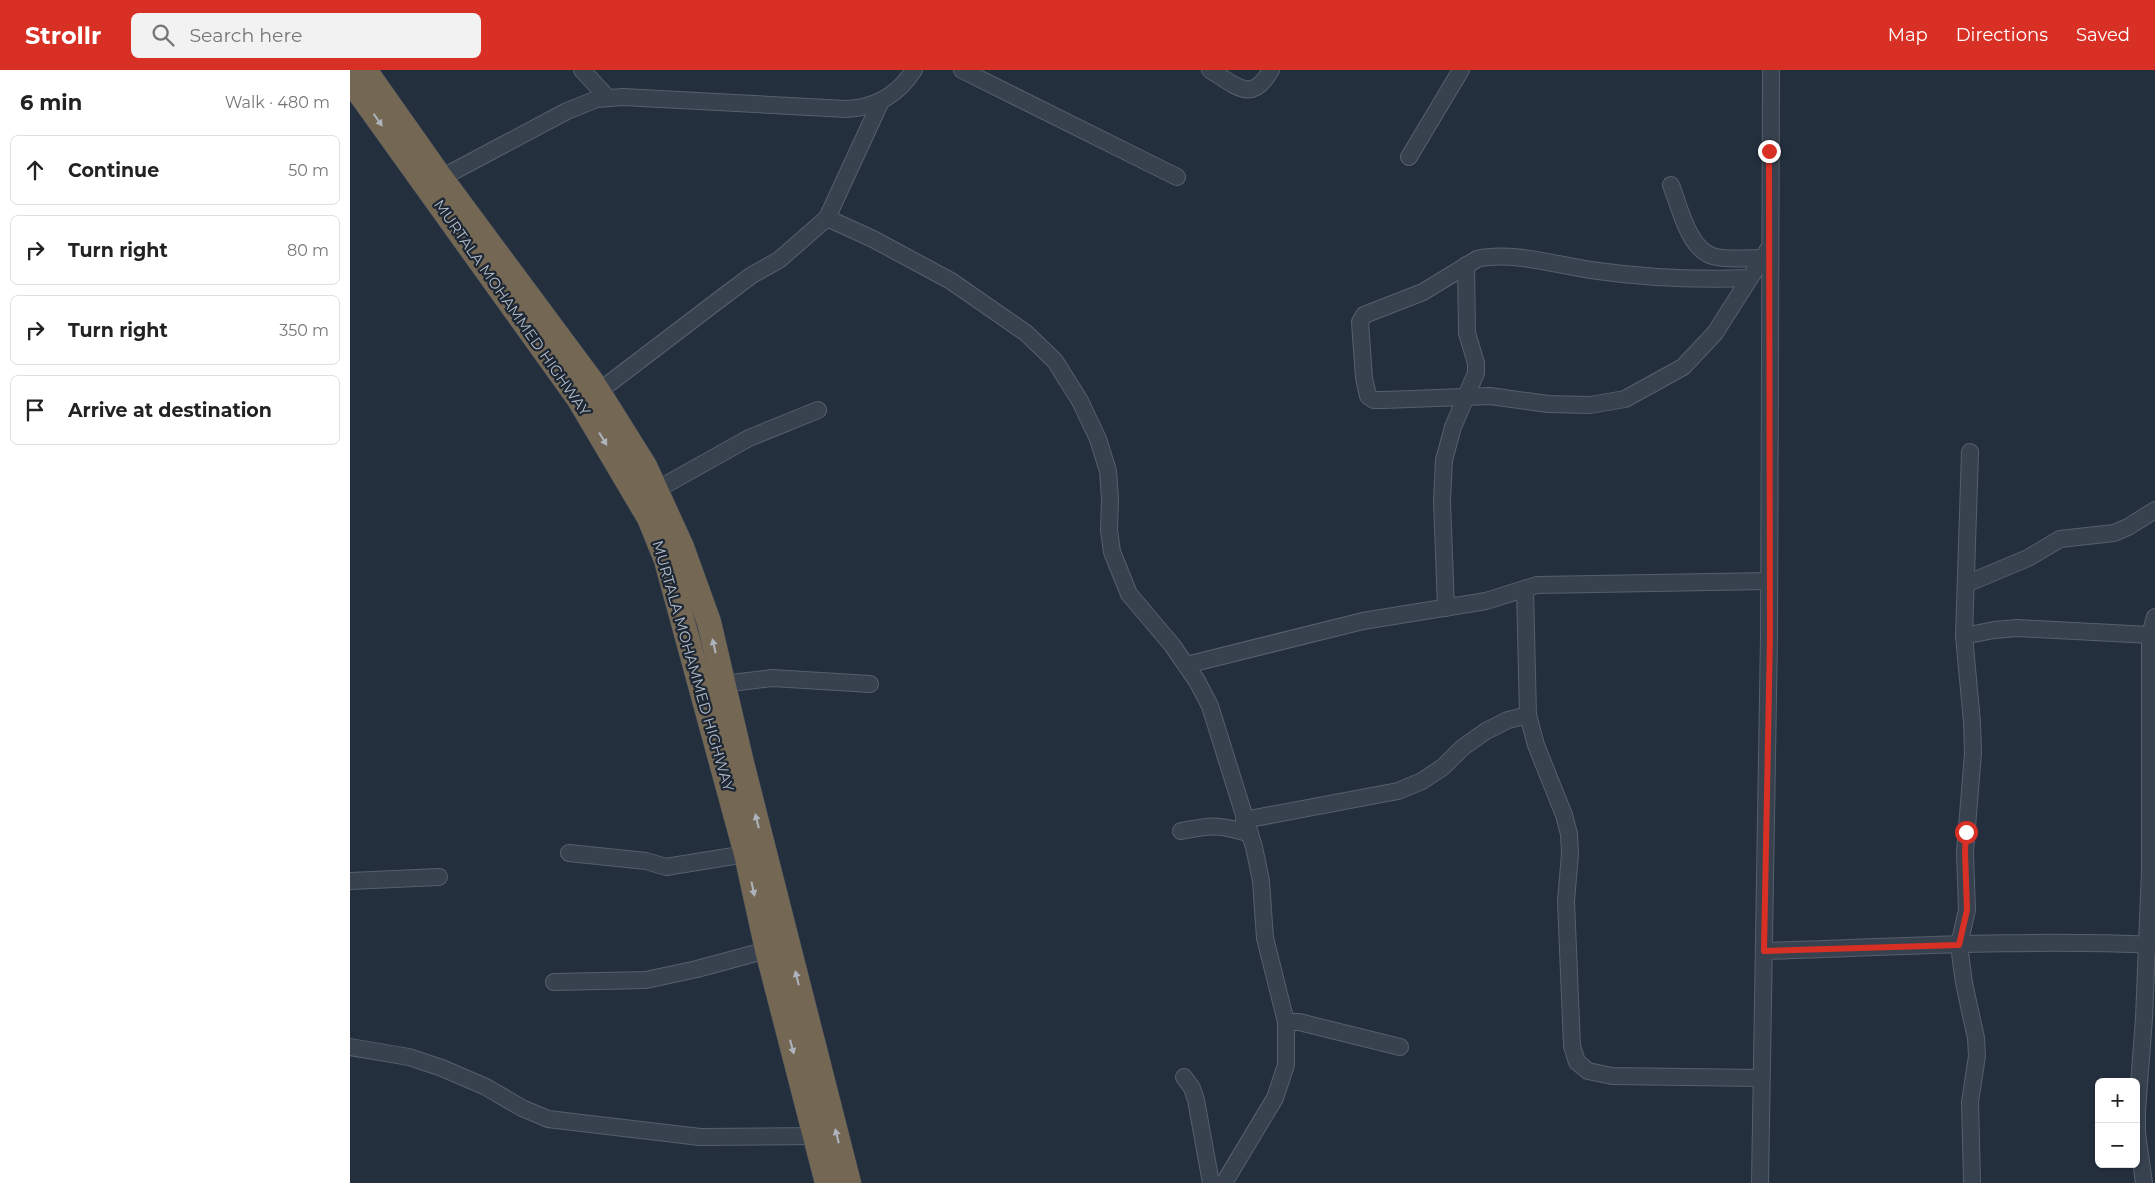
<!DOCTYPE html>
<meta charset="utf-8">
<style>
body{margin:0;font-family:Montserrat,sans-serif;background:#f2f2f2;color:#222}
.controls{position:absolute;right:15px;bottom:15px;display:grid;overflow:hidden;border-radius:8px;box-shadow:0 1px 4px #0004}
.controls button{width:45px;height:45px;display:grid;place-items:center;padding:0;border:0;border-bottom:1px solid #e0e0e0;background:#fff;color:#222;font:25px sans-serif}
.stop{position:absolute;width:15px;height:15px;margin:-11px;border:4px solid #d93025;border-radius:50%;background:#fff}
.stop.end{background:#d93025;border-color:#fff;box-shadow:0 1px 5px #0008}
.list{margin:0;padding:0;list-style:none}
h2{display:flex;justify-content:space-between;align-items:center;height:65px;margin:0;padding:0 20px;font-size:21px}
h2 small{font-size:16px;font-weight:400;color:#767676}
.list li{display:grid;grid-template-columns:32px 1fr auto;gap:15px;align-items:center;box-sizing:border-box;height:70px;margin:0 10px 10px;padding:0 10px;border:1px solid #e0e0e0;border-radius:8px}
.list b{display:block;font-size:19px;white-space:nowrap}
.list em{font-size:16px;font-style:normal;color:#767676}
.icon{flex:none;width:28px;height:28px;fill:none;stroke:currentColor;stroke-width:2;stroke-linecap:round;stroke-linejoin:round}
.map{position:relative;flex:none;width:1805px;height:1113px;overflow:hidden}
header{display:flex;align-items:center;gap:30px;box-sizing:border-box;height:70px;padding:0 25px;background:#d93025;color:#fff}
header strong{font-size:24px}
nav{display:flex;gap:28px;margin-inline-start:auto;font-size:18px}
.search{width:350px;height:45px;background:#f2f2f2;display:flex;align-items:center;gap:12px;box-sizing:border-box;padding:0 18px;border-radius:8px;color:#767676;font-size:19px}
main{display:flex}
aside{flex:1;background:#fff}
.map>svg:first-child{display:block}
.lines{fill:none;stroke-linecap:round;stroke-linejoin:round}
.minor-casing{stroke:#565f6c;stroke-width:18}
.highway-casing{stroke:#434c59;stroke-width:25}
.minor{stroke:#38414e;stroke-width:16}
.highway{stroke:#746855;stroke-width:24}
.oneway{fill:#aeb4bd}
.route{stroke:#d93025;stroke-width:6}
.labels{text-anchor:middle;stroke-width:4.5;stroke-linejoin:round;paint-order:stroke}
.street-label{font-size:15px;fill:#b4bcc9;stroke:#1d2633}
</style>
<header>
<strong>Strollr</strong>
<div class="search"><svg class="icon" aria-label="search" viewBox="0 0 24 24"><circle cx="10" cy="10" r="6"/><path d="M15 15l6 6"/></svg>Search here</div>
<nav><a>Map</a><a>Directions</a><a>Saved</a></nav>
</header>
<main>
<aside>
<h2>6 min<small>Walk · 480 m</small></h2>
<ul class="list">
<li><svg class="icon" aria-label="ahead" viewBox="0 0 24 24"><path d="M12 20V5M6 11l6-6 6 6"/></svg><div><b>Continue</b></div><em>50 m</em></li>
<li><svg class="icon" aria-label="right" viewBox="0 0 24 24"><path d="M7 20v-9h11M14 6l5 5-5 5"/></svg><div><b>Turn right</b></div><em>80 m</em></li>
<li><svg class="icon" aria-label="right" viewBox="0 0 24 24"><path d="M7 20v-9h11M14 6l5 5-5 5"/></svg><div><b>Turn right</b></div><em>350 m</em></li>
<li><svg class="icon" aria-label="arrive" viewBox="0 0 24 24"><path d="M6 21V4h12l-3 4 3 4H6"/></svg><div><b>Arrive at destination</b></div></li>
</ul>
</aside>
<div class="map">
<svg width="1805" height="1113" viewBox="0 0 1805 1113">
<rect width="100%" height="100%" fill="#242f3e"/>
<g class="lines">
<defs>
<g id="minor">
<polyline points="232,0 258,28"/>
<polyline points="612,0 827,107"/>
<path d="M860,0C886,15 901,35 921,0"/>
<polyline points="1059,87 1111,0"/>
<path d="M91,108L217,41L247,29L273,27L496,39C525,38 548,25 564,0"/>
<path d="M1321,115C1330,138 1339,182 1366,187C1381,190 1398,188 1413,188"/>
<polyline points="477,148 523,169 601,211 676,263 705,291 730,331 748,369 758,401 760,429 759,460 762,482 779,524 822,575 847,611 860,636 904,777 911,811 915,868 936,952"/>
<path d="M1400,208C1349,210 1298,208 1248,201C1213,197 1162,180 1127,189L1073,222L1014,245L1010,252L1014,308L1018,326L1024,330H1034L1140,326L1198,334L1240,335L1275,329L1333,297L1365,263L1419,178"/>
<polyline points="248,322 374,226 402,205 429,190 477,148 531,31"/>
<polyline points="1620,382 1614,566 1622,652 1623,683 1615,782 1617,840 1609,875 1614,913 1626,968 1627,986 1620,1032 1622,1113"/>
<polyline points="306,420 399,368 468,340"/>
<polyline points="1616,514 1678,488 1710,469 1764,463 1778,457 1805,440"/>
<polyline points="1175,519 1178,645 1186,675 1214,745 1219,764 1220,784 1216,831 1222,976 1227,992 1238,1001 1262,1006 1411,1008"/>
<polyline points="1096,538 1092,431 1094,390 1103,357 1126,303 1126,293 1117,263 1116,195"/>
<polyline points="1614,566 1644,560 1667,558 1800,565"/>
<polyline points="836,595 1013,551 1136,531 1187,515 1419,511"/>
<polyline points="373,614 422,608 520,614"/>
<polyline points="894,750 1048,721 1072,711 1093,697 1112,678 1136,661 1158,650 1178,645"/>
<path d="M831,761C861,755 870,754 900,764"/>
<polyline points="219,783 296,791 316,797 396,784"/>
<polyline points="0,811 89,807"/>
<path d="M1414,881C1544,877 1674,869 1805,875"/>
<polyline points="204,912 296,910 347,899 417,880"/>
<polyline points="0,977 59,987 92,998 136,1017 172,1038 198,1049 350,1067 466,1066"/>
<polyline points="834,1007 842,1018 846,1030 861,1113"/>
<polyline points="874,1113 925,1028 936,995 936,952 949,952 1050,977"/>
<polyline points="1410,1113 1419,566 1421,0"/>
<polyline points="1794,1113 1787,1063 1787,1041 1794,948 1800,800 1800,565 1805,547"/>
</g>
<g id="highway">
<polyline points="15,0 91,108 243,313 295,396 332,477 359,552 392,693 499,1113"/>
<polyline points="0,10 228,328 299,448 316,490 396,784 417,880 477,1113"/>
</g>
</defs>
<use href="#minor" class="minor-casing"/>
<use href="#highway" class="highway-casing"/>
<use href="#minor" class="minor"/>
<use href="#highway" class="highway"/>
</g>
<defs><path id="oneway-solid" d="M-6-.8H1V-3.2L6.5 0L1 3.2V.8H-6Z" transform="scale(1.25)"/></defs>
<g class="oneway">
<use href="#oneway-solid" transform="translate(28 50) rotate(55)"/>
<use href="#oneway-solid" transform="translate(253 369) rotate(59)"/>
<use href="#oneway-solid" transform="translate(364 576) rotate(-103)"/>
<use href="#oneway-solid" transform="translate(407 751) rotate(-104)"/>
<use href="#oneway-solid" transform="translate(403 819) rotate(78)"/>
<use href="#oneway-solid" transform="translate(447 908) rotate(-104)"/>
<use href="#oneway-solid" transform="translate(442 977) rotate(75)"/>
<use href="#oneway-solid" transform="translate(487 1066) rotate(-104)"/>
</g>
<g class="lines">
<polyline class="route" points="1419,81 1420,566 1414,881 1609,875 1617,840 1615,782 1616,762"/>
</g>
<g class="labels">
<g class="street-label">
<text transform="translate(162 238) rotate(55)" y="5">MURTALA MOHAMMED HIGHWAY</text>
<text transform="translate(343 596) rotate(74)" y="5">MURTALA MOHAMMED HIGHWAY</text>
</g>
</g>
</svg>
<div class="controls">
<button>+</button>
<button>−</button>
</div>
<div class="stop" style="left:1616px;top:762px"></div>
<div class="stop end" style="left:1419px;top:81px"></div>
</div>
</main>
